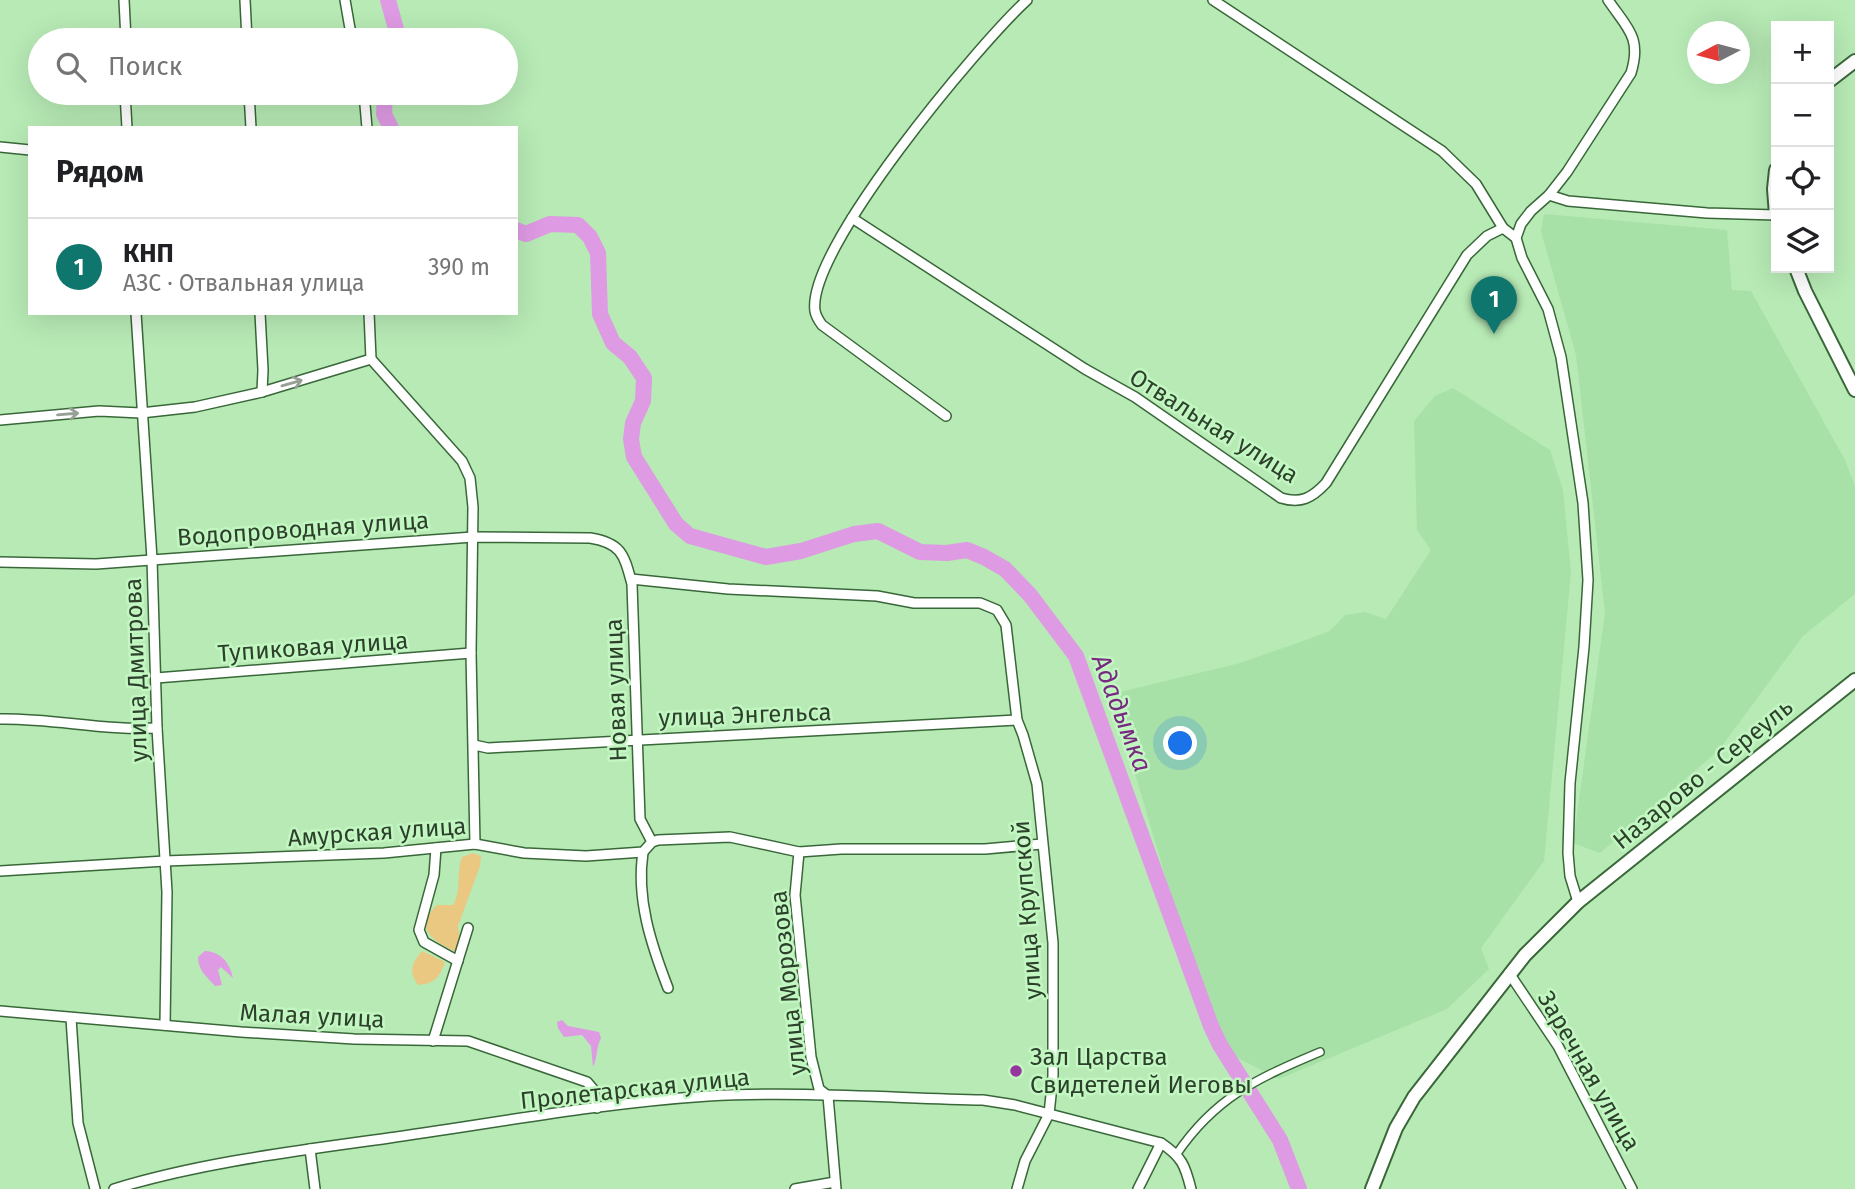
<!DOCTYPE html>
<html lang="ru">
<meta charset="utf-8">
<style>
body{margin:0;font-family:"Fira Sans",sans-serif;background:#f2f2f2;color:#202124}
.controls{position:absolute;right:21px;top:21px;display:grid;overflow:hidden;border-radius:0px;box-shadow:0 7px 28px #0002}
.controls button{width:63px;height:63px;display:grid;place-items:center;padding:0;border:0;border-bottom:2px solid #e0e0e0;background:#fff;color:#202124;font:35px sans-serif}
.compass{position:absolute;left:1687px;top:21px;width:63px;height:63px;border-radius:50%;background:#fff;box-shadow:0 7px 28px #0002;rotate:264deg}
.you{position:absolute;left:1181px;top:744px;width:24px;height:24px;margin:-18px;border:5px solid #fff;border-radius:50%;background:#1a73e8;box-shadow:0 0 0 10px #1a73e833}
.badge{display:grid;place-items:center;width:46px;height:46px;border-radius:50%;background:#0f766e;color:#fff;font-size:23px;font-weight:700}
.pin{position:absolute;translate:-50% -58px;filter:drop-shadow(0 2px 4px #0008)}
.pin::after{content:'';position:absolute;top:37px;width:24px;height:21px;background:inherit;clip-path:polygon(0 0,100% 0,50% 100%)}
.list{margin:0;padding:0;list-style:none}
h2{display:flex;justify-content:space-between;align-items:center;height:91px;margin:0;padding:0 28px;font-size:30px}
h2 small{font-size:23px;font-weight:400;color:#757577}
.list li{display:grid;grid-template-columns:46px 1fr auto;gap:21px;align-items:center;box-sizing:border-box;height:98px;padding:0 28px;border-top:2px solid #e0e0e0}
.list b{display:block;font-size:26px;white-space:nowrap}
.list p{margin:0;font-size:23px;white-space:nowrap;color:#757577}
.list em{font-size:23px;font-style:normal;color:#757577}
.icon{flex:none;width:38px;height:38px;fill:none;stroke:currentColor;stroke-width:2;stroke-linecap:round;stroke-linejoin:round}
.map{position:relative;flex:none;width:1855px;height:1189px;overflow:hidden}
.search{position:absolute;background:#fff;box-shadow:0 7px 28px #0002;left:28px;top:28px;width:490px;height:77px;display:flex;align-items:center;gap:18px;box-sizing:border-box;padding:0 24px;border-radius:38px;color:#757577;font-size:26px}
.panel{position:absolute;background:#fff;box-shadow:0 7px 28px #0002;left:28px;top:126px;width:490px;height:189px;border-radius:0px}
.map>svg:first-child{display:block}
.built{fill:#a8e1a7}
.green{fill:#ebc881}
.water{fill:#de9ae3}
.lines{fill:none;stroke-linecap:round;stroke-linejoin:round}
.river{stroke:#de9ae3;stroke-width:16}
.pedestrian-casing{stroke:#396739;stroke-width:10}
.minor-casing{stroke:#396739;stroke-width:12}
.tertiary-casing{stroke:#396739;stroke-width:16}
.pedestrian{stroke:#fff;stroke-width:7}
.minor{stroke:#fff;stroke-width:9}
.tertiary{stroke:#fff;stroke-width:12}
.oneway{stroke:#96a095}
.poi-dot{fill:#95359e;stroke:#c3f7c2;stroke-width:2.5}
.labels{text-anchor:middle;stroke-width:5;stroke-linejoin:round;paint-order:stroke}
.street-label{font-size:24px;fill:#2c402b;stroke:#c3f7c2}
.poi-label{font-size:24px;fill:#2c402b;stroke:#c3f7c2;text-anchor:start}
.water-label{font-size:26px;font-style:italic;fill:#782980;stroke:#c3f7c2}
</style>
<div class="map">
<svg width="1855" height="1189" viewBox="0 0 1855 1189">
<rect width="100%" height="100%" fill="#b7eab5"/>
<g class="built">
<polygon points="1544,214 1727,230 1732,290 1751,291 1845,460 1855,486 1855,594 1803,636 1719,750 1600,853 1573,843 1605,613 1576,355 1541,231"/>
<polygon points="1453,388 1550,450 1563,490 1571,572 1544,861 1481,948 1489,969 1447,1009 1279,1079 1226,1052 1200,995 1113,698 1120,692 1240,663 1303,641 1330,631 1345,615 1365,612 1386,619 1431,550 1417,530 1414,421 1435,396"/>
</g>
<g class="green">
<path d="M473,853L481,856L480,866L458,926L460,941L456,951H454C432,940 413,928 437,905H453C462,891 456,873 462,857Z"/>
<path d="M422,951L445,962C440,977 434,984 418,985C408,971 412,963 422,951Z"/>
</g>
<g class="water">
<path d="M205,951C221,952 230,963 233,978L221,967L218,970L222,985L215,986C206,976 198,970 198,957Z"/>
<path d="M562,1020L568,1026L599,1032L601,1038C596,1047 598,1057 593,1067L591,1046L582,1035L564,1037L558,1028L557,1022Z"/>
</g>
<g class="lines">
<g class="river">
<polyline points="388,0 399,40"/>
<polyline points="385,93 384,114 391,128"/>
<polyline points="516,230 526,234 550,224 578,225 590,237 598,253 600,314 613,343 630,357 644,378 643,401 633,423 631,439 634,457 676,524 690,536 766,557 801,551 854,534 878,531 920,552 947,553 967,550 984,557 1005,569 1030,595 1076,656 1211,1026 1220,1045 1280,1140 1299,1189"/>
</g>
<defs>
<path id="pedestrian" d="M1176,1155C1215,1097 1258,1078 1320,1052"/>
<g id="minor">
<polyline points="124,0 126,40"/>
<polyline points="245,0 247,40"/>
<polyline points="345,0 352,40"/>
<polyline points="1213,0 1442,151 1476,184 1503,228 1516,238"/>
<polyline points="125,93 127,128"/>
<polyline points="249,93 251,128"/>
<polyline points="364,93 367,128"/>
<polyline points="0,147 30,150"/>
<polyline points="1549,195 1568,201 1707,213 1776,215"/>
<path d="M852,218L1085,369L1135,397L1281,498C1301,504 1312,498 1326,483L1467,255L1487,236L1503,228"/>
<polyline points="136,313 152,559 157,728 167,892 165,1025"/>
<polyline points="260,313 263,370 262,392"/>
<polyline points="369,313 371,359 462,461 470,478 473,507 471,653 475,844"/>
<path d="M946,416L822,325C819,321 816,316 815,311C806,250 979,44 1027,0"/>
<polyline points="0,420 99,411 141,413 195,407 262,392 371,359"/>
<path d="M0,562L96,564L473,537L590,538C622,543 624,555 632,584L640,819L652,842"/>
<polyline points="631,579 728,589 877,596 914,603 980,603 997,610 1006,625 1017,720 1023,735 1037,784 1053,943 1053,1076 1049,1114 1025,1161 1017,1189"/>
<polyline points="156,678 471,653"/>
<path d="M0,719C53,718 104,731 157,728"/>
<polyline points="474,745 488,748 1017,720"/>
<polyline points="436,848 434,875 419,930 424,942 458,961"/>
<path d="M643,852C636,899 651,944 668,988"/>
<polyline points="799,852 795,895 811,1057 819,1089 828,1096 836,1189"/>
<polyline points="0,871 165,861 384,853 475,844 524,853 586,856 643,852 652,842 658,840 730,837 799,852 841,849 985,849 1042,844"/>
<path d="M1578,902L1570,876L1568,853L1570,783L1584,647L1588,580L1583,503L1561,357L1548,309L1522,258L1516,238L1521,224L1531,211L1549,195L1567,172L1631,73C1642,37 1627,28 1608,0"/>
<polyline points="1509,973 1558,1046 1632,1189"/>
<polyline points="0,1011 241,1032 354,1039 468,1041 587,1082 593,1089 597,1108"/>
<polyline points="71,1018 78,1123 95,1189"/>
<polyline points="433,1041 468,928"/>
<polyline points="310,1149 315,1189"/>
<path d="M114,1189C202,1162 297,1151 389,1138C495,1123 601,1103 708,1096C799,1091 892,1098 983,1100L1015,1105L1161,1143C1182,1157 1185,1165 1191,1189"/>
<polyline points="795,1189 835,1182"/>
<polyline points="1138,1189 1161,1143"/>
</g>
<g id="tertiary">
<polyline points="1829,81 1855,61"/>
<polyline points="1776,170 1774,189 1776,215"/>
<polyline points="1796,268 1805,291 1855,390"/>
<polyline points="1372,1189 1396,1128 1414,1097 1525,955 1578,902 1855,680"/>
</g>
</defs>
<use href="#pedestrian" class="pedestrian-casing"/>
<use href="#minor" class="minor-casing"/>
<use href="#tertiary" class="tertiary-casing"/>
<use href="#pedestrian" class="pedestrian"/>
<use href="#minor" class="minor"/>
<use href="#tertiary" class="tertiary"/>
</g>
<defs><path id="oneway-shaft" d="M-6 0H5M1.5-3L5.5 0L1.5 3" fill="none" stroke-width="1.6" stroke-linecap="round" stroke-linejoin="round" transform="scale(1.75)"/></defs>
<g class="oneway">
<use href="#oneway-shaft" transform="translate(292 383) rotate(-16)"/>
<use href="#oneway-shaft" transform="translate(68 414) rotate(-5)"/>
</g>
<circle class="poi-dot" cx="1016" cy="1071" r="7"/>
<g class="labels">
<g class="street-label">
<text transform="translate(1214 426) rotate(32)" y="8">Отвальная улица</text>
<text transform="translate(303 529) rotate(-4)" y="8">Водопроводная улица</text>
<text transform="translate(313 647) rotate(-4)" y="8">Тупиковая улица</text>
<text transform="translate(136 670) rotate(-92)" y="8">улица Дмитрова</text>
<text transform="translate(616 690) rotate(-92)" y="8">Новая улица</text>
<text transform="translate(745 715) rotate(-2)" y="8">улица Энгельса</text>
<text transform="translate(1703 774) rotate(-39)" y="8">Назарово - Сереуль</text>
<text transform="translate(377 832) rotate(-4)" y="8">Амурская улица</text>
<text transform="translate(1027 910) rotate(-94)" y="8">улица Крупской</text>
<text transform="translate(788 983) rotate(-96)" y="8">улица Морозова</text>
<text transform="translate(312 1016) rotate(3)" y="8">Малая улица</text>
<text transform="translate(1589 1071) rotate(60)" y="8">Заречная улица</text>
<text transform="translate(635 1089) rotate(-6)" y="8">Пролетарская улица</text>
</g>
<g class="poi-label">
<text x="1030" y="1065">Зал Царства<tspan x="1030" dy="28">Свидетелей Иеговы</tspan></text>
</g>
<g class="water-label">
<text transform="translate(1122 713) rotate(69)" y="9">Ададымка</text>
</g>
</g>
</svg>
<div class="controls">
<button>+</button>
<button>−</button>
<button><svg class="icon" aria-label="locate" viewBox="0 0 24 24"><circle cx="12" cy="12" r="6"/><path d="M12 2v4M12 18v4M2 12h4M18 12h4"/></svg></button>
<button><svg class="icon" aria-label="layers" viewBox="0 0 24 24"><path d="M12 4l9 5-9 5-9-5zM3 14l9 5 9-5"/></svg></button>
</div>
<svg class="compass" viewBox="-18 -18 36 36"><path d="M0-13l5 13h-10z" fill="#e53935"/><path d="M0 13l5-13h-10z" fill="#757577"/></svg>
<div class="you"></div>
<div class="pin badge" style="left:1494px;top:334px">1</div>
<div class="search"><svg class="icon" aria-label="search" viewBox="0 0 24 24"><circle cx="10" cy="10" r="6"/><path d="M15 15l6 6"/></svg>Поиск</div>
<section class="panel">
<h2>Рядом<small></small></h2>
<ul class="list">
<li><span class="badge">1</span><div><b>КНП</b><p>АЗС · Отвальная улица</p></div><em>390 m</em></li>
</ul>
</section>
</div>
